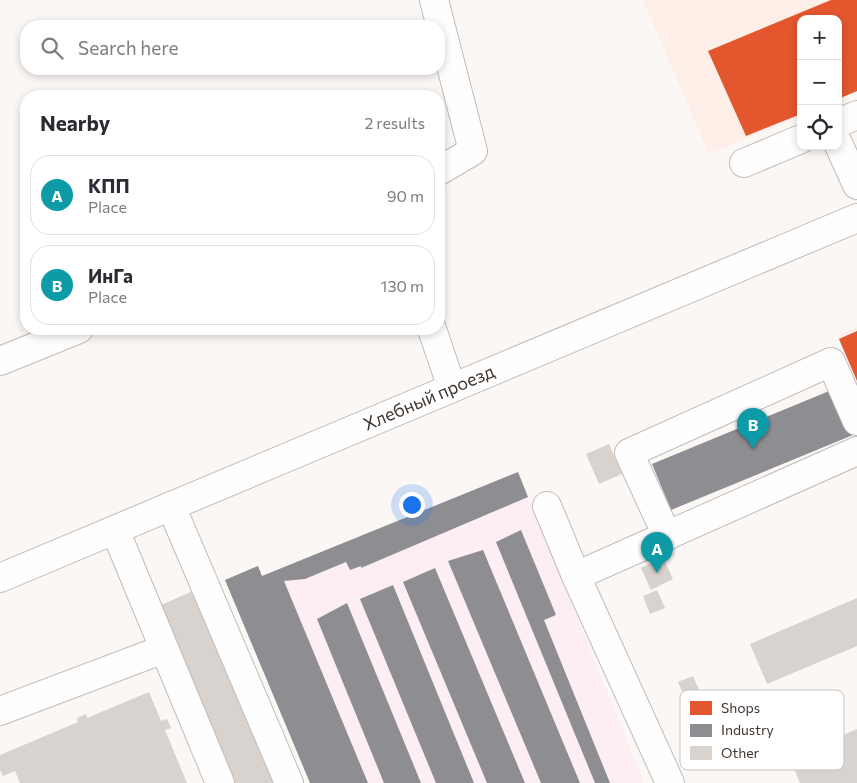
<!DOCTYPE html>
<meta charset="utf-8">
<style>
body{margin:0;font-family:Commissioner,sans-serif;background:#f2f2f3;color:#2b2b33}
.controls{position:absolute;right:15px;top:15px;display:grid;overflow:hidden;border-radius:10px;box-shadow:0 2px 8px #0003}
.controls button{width:45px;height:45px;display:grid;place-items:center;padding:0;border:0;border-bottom:1px solid #e1e1e2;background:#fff;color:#2b2b33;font:25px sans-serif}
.you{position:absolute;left:411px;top:504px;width:18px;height:18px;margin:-12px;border:4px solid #fff;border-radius:50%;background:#1a73e8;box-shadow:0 0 0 8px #1a73e833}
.badge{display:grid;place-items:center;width:32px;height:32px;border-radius:50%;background:#7c3aed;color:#fff;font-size:16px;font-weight:700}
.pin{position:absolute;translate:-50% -41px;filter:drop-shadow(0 1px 2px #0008)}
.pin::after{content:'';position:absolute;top:26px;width:18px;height:15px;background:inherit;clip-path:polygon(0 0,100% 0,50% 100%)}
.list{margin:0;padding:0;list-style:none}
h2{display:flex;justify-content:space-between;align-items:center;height:65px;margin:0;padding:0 20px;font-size:21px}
h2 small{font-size:16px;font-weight:400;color:#7c7c81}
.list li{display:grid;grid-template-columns:32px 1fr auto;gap:15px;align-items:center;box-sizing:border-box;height:80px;margin:0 10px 10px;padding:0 10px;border:1px solid #e1e1e2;border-radius:20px}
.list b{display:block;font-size:19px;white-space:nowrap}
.list p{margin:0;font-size:16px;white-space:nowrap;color:#7c7c81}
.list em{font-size:16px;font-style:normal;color:#7c7c81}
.icon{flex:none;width:28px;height:28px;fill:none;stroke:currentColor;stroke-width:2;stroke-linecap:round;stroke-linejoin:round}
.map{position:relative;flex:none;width:857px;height:783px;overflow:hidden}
.search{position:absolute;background:#fff;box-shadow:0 2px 8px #0003;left:20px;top:20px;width:425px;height:55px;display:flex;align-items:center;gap:12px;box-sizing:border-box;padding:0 18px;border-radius:20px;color:#7c7c81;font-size:19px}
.panel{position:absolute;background:#fff;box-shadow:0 2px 8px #0003;left:20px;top:90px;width:425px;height:245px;border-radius:20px}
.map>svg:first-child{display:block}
.built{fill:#fdefe8}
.industrial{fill:#fceef3}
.shops{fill:#e4572e}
.industry{fill:#8d8d92}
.building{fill:#d8d3ce}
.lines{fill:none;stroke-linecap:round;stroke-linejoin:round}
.minor-casing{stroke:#c2bcb8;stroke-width:30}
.minor{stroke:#fefefe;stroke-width:28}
.labels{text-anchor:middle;stroke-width:5;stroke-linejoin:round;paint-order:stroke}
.street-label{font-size:18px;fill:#413630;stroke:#fff}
.key{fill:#fff;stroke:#c6c3c1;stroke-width:1}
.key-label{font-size:14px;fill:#413630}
</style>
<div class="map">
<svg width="857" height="783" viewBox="0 0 857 783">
<rect width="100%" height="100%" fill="#faf7f5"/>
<g class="built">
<polygon points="643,0 857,0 857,92 838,100 838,19 801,19 801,116 709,154"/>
<polygon points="857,327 857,384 837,336"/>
</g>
<polygon class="industrial" points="518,472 644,783 349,783 262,576"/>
<g class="shops">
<polygon points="831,0 857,0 857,91 838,99 838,19 801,19 801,114 746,136 708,51"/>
<polygon points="857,331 857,381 839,339"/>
</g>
<g class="industry">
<polygon points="834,389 853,435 671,510 652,464"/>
<polygon points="518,472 528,497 361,568 361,566 350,570 346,562 305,579 284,581 368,783 310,783 225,580 258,566 262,576"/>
<polygon points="521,530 556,615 544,620 610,783 595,783 496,542"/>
<polygon points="483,550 580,783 541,783 448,561"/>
<polygon points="435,568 525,783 487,783 403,582"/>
<polygon points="393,585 474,783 436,783 360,599"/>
<polygon points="347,603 421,783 384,783 317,619"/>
</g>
<g class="building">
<polygon points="609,444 622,474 599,484 586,454"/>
<polygon points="663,557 673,579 651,590 641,568"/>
<polygon points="657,590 665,608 650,614 643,596"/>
<polygon points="193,591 275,783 229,783 154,608"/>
<polygon points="857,598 857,646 767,684 750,644"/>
<polygon points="693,676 725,750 710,757 678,682"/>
<polygon points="149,692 161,721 167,719 171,728 165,730 187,783 20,783 15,771 3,776 0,770 0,755 78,722 77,718 86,714 87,718"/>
<polygon points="857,729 857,783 800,783 790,758"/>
</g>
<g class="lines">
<defs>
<g id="minor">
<polyline points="434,0 473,151 439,171"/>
<polyline points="838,123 857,115"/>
<polyline points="838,143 857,185"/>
<polyline points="744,163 801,139"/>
<polyline points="432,329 452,388"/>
<polyline points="0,361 79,329"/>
<polyline points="171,506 289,783"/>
<polyline points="547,506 576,576 670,783"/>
<polyline points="115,530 220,783"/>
<polyline points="667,536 629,453 831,362 857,421"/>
<polyline points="576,576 857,451"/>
<polyline points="0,578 857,218"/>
<polyline points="0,711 164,649"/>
</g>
</defs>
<use href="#minor" class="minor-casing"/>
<use href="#minor" class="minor"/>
</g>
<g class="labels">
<g class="street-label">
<text transform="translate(429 398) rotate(-23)" y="6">Хлебный проезд</text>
</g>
</g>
<rect x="680" y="690" width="164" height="80" rx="8" class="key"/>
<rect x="690" y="701" width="22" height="14" fill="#e4572e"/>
<rect x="690" y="724" width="22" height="13" fill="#8d8d92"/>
<rect x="690" y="746" width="22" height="14" fill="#d8d3ce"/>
<g class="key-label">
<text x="721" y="713">Shops</text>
<text x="721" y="735">Industry</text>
<text x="721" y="758">Other</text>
</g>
</svg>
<div class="controls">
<button>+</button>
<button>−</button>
<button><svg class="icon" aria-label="locate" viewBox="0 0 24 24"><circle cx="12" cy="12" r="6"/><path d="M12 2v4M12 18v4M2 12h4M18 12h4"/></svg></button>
</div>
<div class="you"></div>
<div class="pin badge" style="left:657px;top:573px;background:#0f9aa8">A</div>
<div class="pin badge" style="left:753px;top:449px;background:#0f9aa8">B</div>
<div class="search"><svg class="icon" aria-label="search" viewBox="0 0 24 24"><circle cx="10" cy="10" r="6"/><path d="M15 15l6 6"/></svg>Search here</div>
<section class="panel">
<h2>Nearby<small>2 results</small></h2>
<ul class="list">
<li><span class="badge" style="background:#0f9aa8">A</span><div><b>КПП</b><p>Place</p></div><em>90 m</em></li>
<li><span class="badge" style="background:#0f9aa8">B</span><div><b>ИнГа</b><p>Place</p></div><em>130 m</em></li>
</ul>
</section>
</div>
